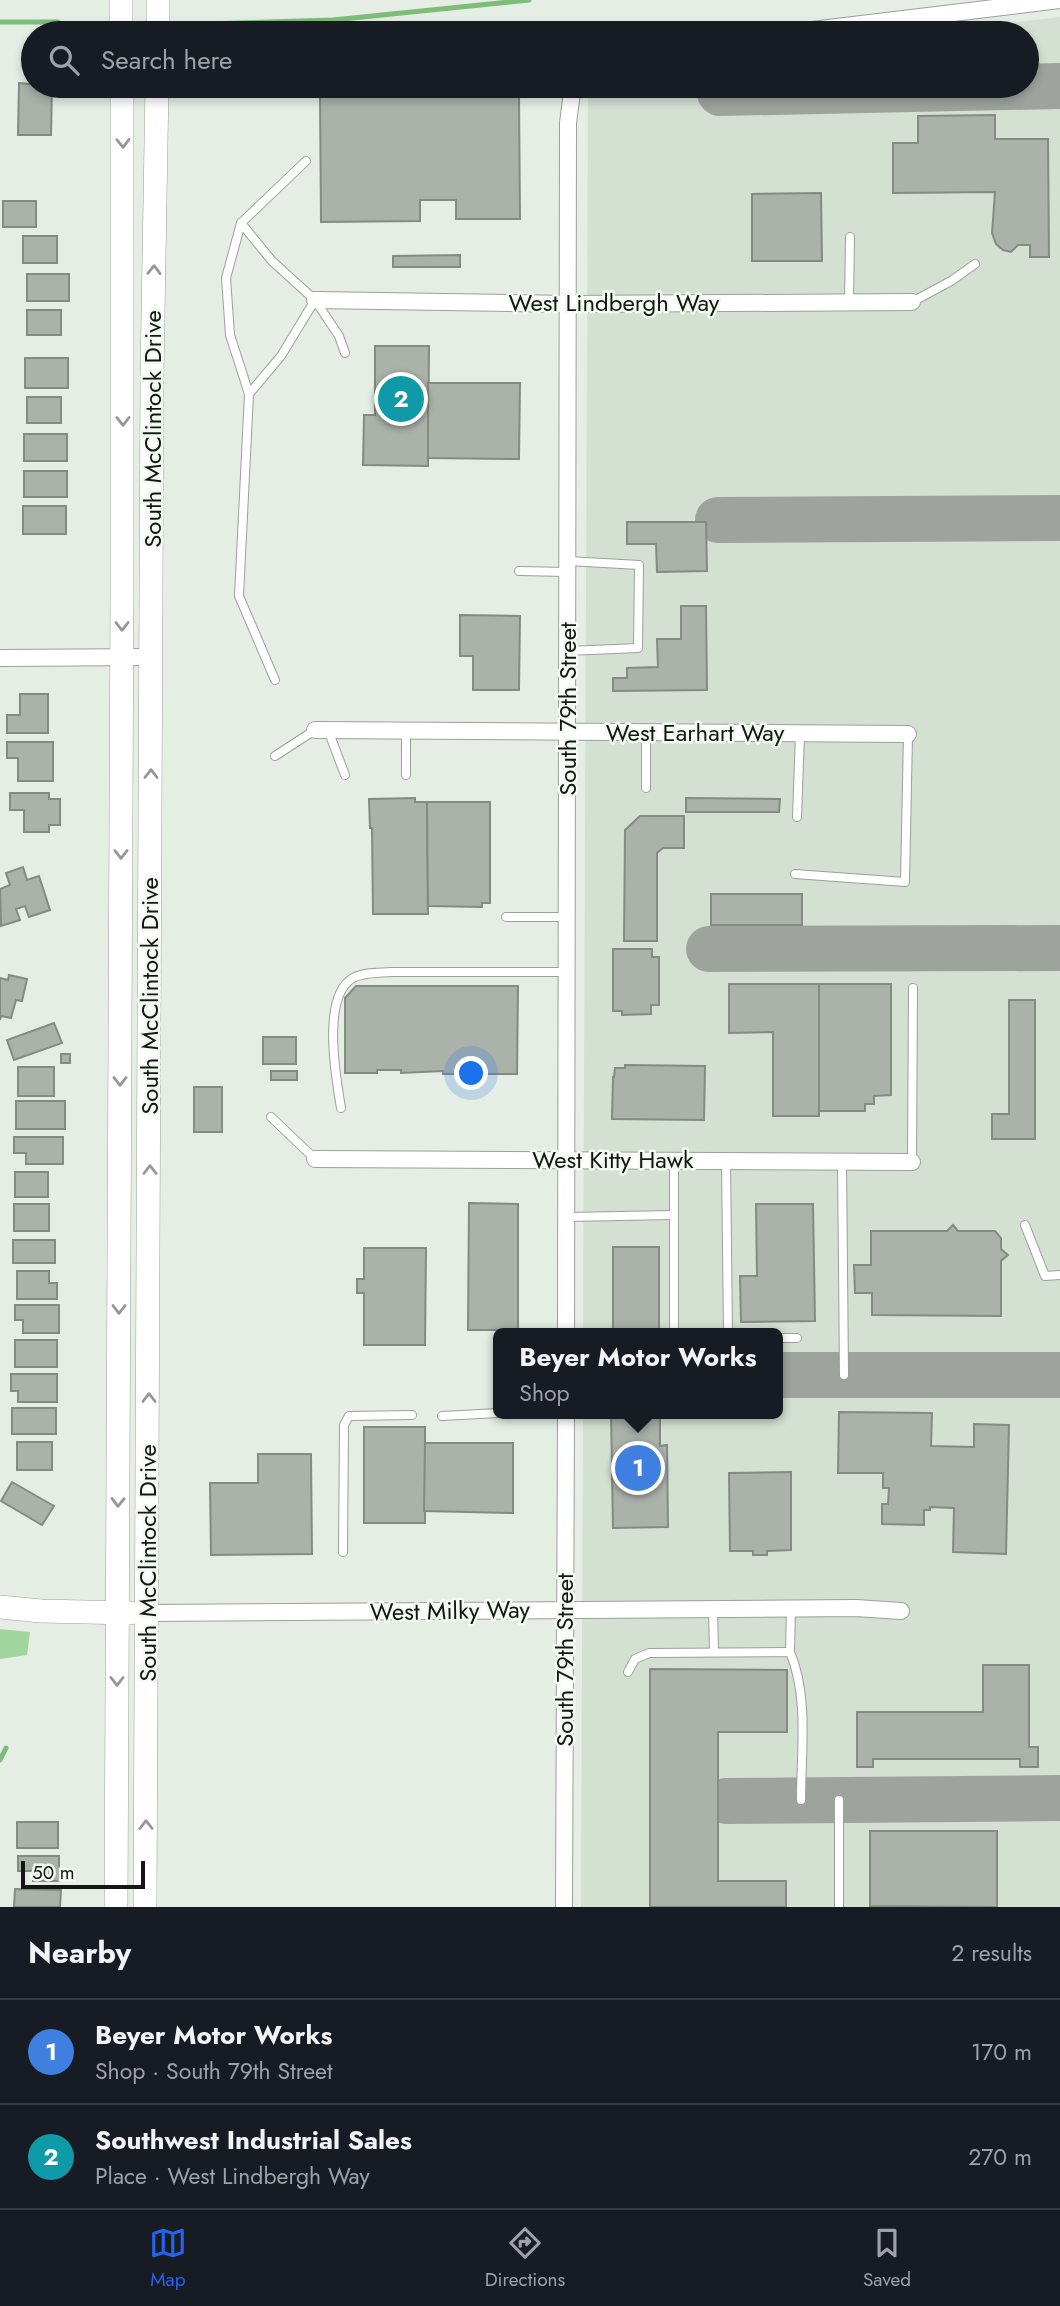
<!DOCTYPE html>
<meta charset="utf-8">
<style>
body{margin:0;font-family:Jost,sans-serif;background:#20242c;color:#f1f3f6}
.scale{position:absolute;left:21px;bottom:18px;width:124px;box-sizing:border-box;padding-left:7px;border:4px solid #131613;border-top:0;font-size:19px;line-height:24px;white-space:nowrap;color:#131613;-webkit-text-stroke:5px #f2faf1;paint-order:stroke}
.you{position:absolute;left:472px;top:1074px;width:24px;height:24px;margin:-18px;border:5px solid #fff;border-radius:50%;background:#1a73e8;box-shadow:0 0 0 10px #1a73e833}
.badge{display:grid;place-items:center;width:46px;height:46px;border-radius:50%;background:#2563eb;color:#fff;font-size:23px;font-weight:700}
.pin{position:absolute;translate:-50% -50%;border:4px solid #fff;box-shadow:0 2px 7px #0006}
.popup{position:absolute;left:493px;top:1328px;width:290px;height:91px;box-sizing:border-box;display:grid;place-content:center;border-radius:10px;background:#171b24;filter:drop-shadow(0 2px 5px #0005);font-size:23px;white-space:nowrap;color:#9ea1a6}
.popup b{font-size:26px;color:#f1f3f6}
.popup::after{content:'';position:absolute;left:50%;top:100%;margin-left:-14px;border:14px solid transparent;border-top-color:#171b24}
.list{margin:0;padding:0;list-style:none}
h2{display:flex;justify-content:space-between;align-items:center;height:91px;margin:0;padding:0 28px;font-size:30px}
h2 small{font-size:23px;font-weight:400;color:#9ea1a6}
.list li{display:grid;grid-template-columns:46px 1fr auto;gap:21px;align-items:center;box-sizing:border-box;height:105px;padding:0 28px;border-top:2px solid #363941}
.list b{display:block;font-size:26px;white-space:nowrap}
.list p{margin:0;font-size:23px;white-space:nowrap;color:#9ea1a6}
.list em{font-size:23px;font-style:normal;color:#9ea1a6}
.icon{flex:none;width:38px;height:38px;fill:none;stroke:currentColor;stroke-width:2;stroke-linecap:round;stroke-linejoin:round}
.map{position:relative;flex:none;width:1060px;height:1907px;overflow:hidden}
.search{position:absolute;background:#171b24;box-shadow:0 4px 10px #0003;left:21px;right:21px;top:21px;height:77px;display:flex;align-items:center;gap:18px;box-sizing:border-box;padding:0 24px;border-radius:38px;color:#9ea1a6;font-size:26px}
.sheet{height:301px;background:#171b24}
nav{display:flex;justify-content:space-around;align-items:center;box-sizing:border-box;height:98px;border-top:2px solid #363941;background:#171b24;font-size:19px;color:#9ea1a6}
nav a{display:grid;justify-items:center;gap:4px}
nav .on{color:#2563eb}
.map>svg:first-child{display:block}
.built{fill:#d3e0d2}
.green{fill:#a0d69e}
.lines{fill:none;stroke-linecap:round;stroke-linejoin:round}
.stream{stroke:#7cbe79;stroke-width:5}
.taxiway{stroke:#9ea49d;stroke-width:46}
.building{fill:#abb2aa;stroke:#838b83;stroke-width:2}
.lane-casing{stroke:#9aa199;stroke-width:10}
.street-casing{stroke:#9aa199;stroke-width:18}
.secondary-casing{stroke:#9aa199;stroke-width:24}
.lane{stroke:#fff;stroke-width:8}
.street{stroke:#fff;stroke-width:16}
.secondary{stroke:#fff;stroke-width:23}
.oneway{stroke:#959695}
.labels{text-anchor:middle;stroke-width:5;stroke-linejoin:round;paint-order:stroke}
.street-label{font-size:24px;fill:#131613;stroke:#f2faf1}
</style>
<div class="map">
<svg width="1060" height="1907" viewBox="0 0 1060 1907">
<rect width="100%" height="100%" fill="#e5ede4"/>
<polygon class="built" points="1060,17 1060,1907 581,1907 583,1414 778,1414 778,1333 583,1333 588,100 589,92 593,86 1027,86 1027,33 924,33"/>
<polygon class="green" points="0,1629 30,1632 27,1655 0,1659"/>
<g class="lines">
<g class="stream">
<polyline points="0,22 58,22"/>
<polyline points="204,24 333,20 529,0"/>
<polyline points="0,1760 6,1748"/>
</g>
<g class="taxiway">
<polyline points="720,93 1060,86"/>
<polyline points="718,520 1060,518"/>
<polyline points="709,949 1060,948"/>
<polyline points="778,1375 1060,1375"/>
<polyline points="726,1801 1060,1798"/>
</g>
</g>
<g class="building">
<polygon points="19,83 52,86 51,135 18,135"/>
<polygon points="519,95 520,219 456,219 456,200 420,200 420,221 321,222 320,96"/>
<polygon points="995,115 995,139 1048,139 1049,257 1030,257 1030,245 1018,245 1011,252 1003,250 996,244 992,233 995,192 893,193 893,143 918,143 918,116"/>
<polygon points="821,193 822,261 752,261 752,194"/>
<rect x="3" y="201" width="33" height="26"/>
<rect x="23" y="236" width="34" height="27"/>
<polygon points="460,255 460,267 393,267 393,256"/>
<rect x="27" y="274" width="42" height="27"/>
<rect x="27" y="310" width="34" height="25"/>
<polygon points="375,346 429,346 428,466 363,465 364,415 375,415"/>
<rect x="25" y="358" width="43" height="30"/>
<polygon points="428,383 520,383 519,459 428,458"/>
<rect x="27" y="397" width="34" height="26"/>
<rect x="24" y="434" width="43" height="27"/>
<rect x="24" y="471" width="43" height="26"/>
<rect x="23" y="506" width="43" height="28"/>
<polygon points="627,522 706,522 707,571 657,572 656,544 627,544"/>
<polygon points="681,606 706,606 707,690 613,691 613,678 627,678 627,668 658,667 657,639 681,639"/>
<polygon points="460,615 520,616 519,690 473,690 473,656 460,656"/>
<polygon points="20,694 48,694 48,733 7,733 7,715 20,715"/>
<polygon points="7,742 53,742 53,781 18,781 18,758 7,758"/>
<polygon points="10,793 49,793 49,799 60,799 60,825 49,825 49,832 24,832 24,810 10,810"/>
<polygon points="415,798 415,802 427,802 428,914 373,914 372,828 370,828 369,799"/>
<polygon points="686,798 780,799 779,812 686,812"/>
<polygon points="427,802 490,802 490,903 482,903 482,907 428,906"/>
<polygon points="640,816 684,816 684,848 663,848 657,853 657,941 624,941 625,830"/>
<polygon points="23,867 27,880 39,876 50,910 29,917 25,906 16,909 20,920 1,926 0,889 10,885 6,873"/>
<rect x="711" y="894" width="91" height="31"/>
<polygon points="613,949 652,949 652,957 659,957 659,1005 651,1005 651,1014 622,1015 622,1011 613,1011"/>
<polygon points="9,975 27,979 22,1001 16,1000 11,1018 1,1016 0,1020 0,978 8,980"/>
<polygon points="729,984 819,984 819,1116 773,1116 773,1032 729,1033"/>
<polygon points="819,984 891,984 891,1095 874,1096 874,1104 865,1104 865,1111 819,1111"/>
<polygon points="356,986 518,986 517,1074 486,1074 486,1070 461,1070 461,1074 443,1074 443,1071 401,1073 401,1070 377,1070 377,1073 345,1073 345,998"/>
<polygon points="1009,1000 1035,1000 1035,1139 992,1139 992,1114 1009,1114"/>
<polygon points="54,1023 62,1043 14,1060 7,1040"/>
<rect x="263" y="1037" width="33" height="27"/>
<rect x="61" y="1054" width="9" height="9"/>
<polygon points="625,1065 705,1066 704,1120 612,1119 613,1077 614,1077 615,1068 625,1068"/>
<rect x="18" y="1067" width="36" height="29"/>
<rect x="271" y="1071" width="26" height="9"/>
<rect x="194" y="1087" width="28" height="45"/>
<rect x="16" y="1101" width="49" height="28"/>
<polygon points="14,1137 63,1137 63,1164 26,1164 26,1153 14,1153"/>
<rect x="15" y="1172" width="33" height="25"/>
<polygon points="469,1203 518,1204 518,1330 468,1330"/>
<rect x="14" y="1204" width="35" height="27"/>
<polygon points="756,1204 813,1204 815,1321 741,1322 740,1276 757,1276"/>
<polygon points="953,1225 958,1231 995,1231 1001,1238 1001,1249 1008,1255 1001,1261 1001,1316 872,1315 872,1293 855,1293 854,1265 871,1265 871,1231 947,1231"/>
<rect x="13" y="1240" width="42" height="23"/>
<rect x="613" y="1247" width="46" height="86"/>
<polygon points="364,1248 426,1248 425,1345 364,1345 364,1293 357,1293 357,1279 364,1279"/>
<polygon points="17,1271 49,1271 49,1283 57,1283 57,1299 17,1299"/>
<polygon points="15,1305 59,1305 59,1333 23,1333 23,1320 15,1320"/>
<rect x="15" y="1340" width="42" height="27"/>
<polygon points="11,1374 57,1374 57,1402 18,1402 18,1391 11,1391"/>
<rect x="12" y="1408" width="44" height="26"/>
<polygon points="839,1412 932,1413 931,1446 974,1447 974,1424 1009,1425 1006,1554 953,1552 954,1508 930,1507 930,1510 924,1510 924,1525 882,1524 882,1504 888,1504 889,1488 883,1488 883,1473 838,1473"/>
<polygon points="611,1414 660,1414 660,1446 667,1445 668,1527 613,1528"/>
<rect x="364" y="1427" width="61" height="96"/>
<rect x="17" y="1442" width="35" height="28"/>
<polygon points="425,1443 513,1443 513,1513 424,1511"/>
<polygon points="258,1454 311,1454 312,1554 211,1555 210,1483 258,1483"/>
<polygon points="791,1472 791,1550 767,1551 767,1555 753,1555 753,1551 730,1551 729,1473"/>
<polygon points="12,1482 54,1506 42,1525 1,1501"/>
<polygon points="983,1665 1029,1665 1029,1747 1038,1747 1038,1767 1020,1767 1020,1759 873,1759 873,1767 857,1767 857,1712 983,1712"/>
<polygon points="650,1669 787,1670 787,1732 718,1732 718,1881 786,1881 786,1907 650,1907"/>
<rect x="17" y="1822" width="41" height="26"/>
<polygon points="870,1831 997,1831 997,1907 870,1906"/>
<polygon points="18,1856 59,1856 59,1881 33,1881 33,1871 18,1871"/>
<polygon points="15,1889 61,1890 60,1907 14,1907"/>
</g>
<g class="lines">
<defs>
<g id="lane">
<polyline points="241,223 306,161"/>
<polyline points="849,302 850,237"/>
<polyline points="912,302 951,281 975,264"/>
<polyline points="249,394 281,356 315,300"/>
<polyline points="519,571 568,572"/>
<polyline points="568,651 638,648 639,565 568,561"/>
<polyline points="275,680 239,596 249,394 230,335 226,278 241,223 272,261 315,300 339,336 345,353"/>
<polyline points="328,730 345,775"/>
<polyline points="646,733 646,788"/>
<polyline points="275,756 315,730"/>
<polyline points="406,775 406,731"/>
<polyline points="797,817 800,734"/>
<polyline points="795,874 905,882 908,734"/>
<polyline points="506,917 567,917"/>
<path d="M341,1108C336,1078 321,996 353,978C364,972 379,973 391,972H567"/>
<polyline points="271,1117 315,1159"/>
<polyline points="674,1161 674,1333"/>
<polyline points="726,1161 728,1333"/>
<polyline points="842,1162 844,1375"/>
<polyline points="912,1162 913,988"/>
<polyline points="566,1217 674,1215"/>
<polyline points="1025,1225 1045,1276 1060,1275"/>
<polyline points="778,1338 797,1338"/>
<polyline points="442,1416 498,1413"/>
<polyline points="343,1552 344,1425 349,1416 412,1415"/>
<polyline points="713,1609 714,1652"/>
<polyline points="790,1652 791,1608"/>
<path d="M628,1672L635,1659L649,1653L790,1652C809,1697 801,1752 801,1800"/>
<polyline points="839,1800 839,1907"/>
</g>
<g id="street">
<polyline points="787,33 1060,0"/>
<polyline points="315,300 570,304 912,302"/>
<polyline points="0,658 152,657"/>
<polyline points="315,730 908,734"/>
<polyline points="315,1159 912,1162"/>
<polyline points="566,1333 568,123 572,92 576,86"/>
<polyline points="147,1613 856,1608 901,1611"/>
<polyline points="564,1907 566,1414"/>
</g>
<g id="secondary">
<polyline points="121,0 121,33"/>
<polyline points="158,33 158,0"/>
<polyline points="0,1607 41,1611 130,1613"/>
<polyline points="116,1907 122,595 122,86"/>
<polyline points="145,1907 152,373 157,86"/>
</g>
</defs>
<use href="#lane" class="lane-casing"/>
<use href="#street" class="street-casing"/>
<use href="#secondary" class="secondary-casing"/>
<use href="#lane" class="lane"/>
<use href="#street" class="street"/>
<use href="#secondary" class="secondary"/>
</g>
<defs><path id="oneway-chevron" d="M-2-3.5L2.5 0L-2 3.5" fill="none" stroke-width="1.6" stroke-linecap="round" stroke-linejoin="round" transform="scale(1.75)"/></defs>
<g class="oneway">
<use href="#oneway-chevron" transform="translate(123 143) rotate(89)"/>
<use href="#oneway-chevron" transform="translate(154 270) rotate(-89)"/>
<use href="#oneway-chevron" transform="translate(123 421) rotate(90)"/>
<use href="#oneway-chevron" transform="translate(122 626) rotate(90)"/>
<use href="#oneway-chevron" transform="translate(151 774) rotate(-90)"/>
<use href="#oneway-chevron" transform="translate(121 854) rotate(90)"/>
<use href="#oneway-chevron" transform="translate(120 1081) rotate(90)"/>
<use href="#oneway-chevron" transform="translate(150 1170) rotate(-90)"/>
<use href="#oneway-chevron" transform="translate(119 1309) rotate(90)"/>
<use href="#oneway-chevron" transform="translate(149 1398) rotate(-90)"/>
<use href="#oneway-chevron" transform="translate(118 1502) rotate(91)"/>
<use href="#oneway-chevron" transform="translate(117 1681) rotate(90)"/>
<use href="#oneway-chevron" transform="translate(146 1825) rotate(-90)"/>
</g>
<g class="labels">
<g class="street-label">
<text x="614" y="311">West Lindbergh Way</text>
<text transform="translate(153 429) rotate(-90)" y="8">South McClintock Drive</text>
<text transform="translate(568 709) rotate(-90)" y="8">South 79th Street</text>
<text x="695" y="741">West Earhart Way</text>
<text transform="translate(150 996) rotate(-90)" y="8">South McClintock Drive</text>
<text x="613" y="1168">West Kitty Hawk</text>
<text transform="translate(148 1563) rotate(-90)" y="8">South McClintock Drive</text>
<text transform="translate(450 1611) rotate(-1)" y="8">West Milky Way</text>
<text transform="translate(565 1660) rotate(-90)" y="8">South 79th Street</text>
</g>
</g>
</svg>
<div class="scale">50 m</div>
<div class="you"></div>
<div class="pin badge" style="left:638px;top:1468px;background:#3f7fe0">1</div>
<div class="popup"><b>Beyer Motor Works</b>Shop</div>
<div class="pin badge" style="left:401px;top:399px;background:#0f9aa8">2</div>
<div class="search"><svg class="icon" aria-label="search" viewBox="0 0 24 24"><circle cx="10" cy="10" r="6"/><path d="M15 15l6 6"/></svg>Search here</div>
</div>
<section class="sheet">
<h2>Nearby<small>2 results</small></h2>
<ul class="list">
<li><span class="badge" style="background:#3f7fe0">1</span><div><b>Beyer Motor Works</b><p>Shop · South 79th Street</p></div><em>170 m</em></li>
<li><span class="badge" style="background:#0f9aa8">2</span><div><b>Southwest Industrial Sales</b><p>Place · West Lindbergh Way</p></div><em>270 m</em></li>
</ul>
</section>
<nav>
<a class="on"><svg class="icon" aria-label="map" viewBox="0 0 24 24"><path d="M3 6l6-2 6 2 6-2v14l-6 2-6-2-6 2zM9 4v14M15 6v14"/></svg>Map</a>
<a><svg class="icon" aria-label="directions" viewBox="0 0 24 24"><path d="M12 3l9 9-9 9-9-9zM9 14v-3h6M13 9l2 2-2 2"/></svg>Directions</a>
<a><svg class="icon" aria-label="saved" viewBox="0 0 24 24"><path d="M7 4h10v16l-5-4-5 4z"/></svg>Saved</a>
</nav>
